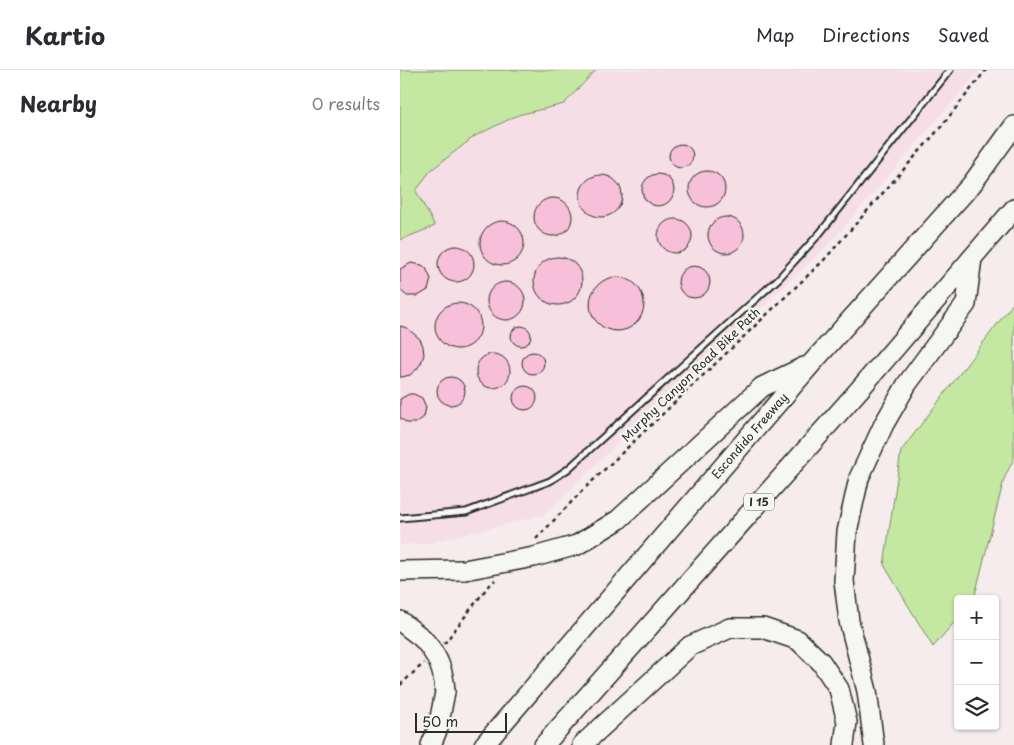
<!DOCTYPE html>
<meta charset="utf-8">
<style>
body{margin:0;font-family:"Playpen Sans",sans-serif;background:#f2f2f3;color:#2b2b33}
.controls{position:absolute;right:15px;bottom:15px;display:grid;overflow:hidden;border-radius:5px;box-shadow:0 1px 4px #0004}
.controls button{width:45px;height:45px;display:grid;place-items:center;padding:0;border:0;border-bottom:1px solid #e1e1e2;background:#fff;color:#2b2b33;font:25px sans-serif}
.scale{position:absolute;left:15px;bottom:12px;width:92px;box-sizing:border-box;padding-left:5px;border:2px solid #2b2b2b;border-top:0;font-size:14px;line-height:18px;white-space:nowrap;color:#2b2b2b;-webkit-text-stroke:4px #f6f6f2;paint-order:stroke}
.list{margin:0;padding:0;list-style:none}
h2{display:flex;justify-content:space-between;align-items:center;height:65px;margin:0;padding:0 20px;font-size:21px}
h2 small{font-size:16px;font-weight:400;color:#7c7c81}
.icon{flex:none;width:28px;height:28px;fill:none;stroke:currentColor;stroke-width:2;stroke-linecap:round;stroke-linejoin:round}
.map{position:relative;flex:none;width:614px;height:675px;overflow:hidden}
header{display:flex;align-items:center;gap:30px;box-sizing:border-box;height:70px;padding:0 25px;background:#fff;border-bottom:1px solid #e1e1e2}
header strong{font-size:24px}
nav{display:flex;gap:28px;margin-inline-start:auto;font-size:18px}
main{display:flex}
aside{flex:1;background:#fff}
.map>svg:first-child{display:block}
.built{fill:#f6dee7}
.green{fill:#c4e8a1;stroke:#788a66}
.building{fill:#f7c0d8;stroke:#2b2b2b}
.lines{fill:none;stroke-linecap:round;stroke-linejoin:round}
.service-casing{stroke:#2b2b2b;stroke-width:9}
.motorway-casing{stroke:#2b2b2b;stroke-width:22}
.path{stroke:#2b2b2b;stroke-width:2.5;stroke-dasharray:4 4;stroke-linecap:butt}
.service{stroke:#f6f6f2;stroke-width:5}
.motorway{stroke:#f6f6f2;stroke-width:19}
.motorway-bridge-casing{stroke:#2b2b2b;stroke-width:22;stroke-linecap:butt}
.motorway-bridge{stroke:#f6f6f2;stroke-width:19}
.labels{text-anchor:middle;stroke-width:4.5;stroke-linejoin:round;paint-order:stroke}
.shield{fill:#f6f6f2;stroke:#686867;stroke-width:1}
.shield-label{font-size:11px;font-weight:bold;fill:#2b2b2b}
.street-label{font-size:12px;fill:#2b2b2b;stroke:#f6f6f2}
</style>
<header>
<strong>Kartio</strong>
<nav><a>Map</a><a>Directions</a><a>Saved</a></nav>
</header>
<main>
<aside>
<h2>Nearby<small>0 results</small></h2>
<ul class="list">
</ul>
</aside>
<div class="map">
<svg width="614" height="675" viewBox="0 0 614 675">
<rect width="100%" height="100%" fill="#f6ebed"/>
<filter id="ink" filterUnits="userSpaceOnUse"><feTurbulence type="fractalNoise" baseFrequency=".02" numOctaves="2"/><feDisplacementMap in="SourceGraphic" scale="10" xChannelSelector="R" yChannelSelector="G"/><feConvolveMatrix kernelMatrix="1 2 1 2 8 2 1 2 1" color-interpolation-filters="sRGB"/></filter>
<g filter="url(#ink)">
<polygon class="built" points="196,0 580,0 430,173 222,369 144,445 23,474 0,475 0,170 35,156 15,121 30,101 75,66 118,45 164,34"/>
<g class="green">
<polygon points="0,0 196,0 164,34 118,45 75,66 30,101 16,121 35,156 0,170"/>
<polygon points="614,232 614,388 604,409 574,529 558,529 558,548 533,577 484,495 501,381"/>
</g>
<g class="building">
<circle cx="281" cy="86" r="12"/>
<circle cx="307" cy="119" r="18"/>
<circle cx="258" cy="120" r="16"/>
<circle cx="201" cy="126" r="21"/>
<circle cx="153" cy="147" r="19"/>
<circle cx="326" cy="165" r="18"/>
<circle cx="275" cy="166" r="17"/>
<circle cx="102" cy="173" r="22"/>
<circle cx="56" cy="194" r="18"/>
<circle cx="158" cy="211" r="24"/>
<polygon points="11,193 22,195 26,198 31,209 28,220 18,226 7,226 0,220 0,199"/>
<circle cx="294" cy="212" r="16"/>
<circle cx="217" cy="234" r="27"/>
<circle cx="106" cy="231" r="19"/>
<circle cx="58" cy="256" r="23"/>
<polygon points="0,256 7,258 20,269 23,276 24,285 21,293 17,299 10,305 2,307 0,307"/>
<circle cx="121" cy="266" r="10"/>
<circle cx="133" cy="293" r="11"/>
<circle cx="93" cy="301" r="17"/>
<circle cx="51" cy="321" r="14"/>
<circle cx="125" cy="328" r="12"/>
<polygon points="9,324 14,324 22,328 26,337 24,347 16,353 7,353 0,348 0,329"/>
</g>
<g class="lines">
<defs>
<polyline id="service" points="0,448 66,442 150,411 168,399 378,209 420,163 550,0"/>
<g id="motorway">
<polyline points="177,475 218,450 362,317 404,297"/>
<polyline points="0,501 64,500"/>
<polyline points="0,551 22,568"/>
<polyline points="31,675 38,658 45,622"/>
<polyline points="84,675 412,293 572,114 614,56"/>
<polyline points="144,675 459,320 614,139"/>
<polyline points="182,675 290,576 330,558 363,558 398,570 421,592 439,619 447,652 444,675"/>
<polyline points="474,675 467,621 449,551 444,511 447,462 459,408 484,354 507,314 566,234 572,188"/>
</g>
</defs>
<use href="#service" class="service-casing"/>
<use href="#motorway" class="motorway-casing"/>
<g class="path">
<polyline points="136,469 182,421 424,190 540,58 586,0"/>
<polyline points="44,574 86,519 95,510"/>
<polyline points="0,615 24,593"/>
</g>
<use href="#service" class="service"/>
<use href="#motorway" class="motorway"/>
<defs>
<g id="motorway-bridge">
<polyline points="64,500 134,487 177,475"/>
<path d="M22,568C37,584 44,600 45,622"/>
</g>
</defs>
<use href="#motorway-bridge" class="motorway-bridge-casing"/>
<use href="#motorway-bridge" class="motorway-bridge"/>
</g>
</g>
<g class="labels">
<rect class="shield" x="344" y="423.5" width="30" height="17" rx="4"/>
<g class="shield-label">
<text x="359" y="436">I 15</text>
</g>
<g class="street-label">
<text transform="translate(291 305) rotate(-44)" y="4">Murphy Canyon Road Bike Path</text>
<text transform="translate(350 366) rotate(-49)" y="4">Escondido Freeway</text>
</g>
</g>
</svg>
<div class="controls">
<button>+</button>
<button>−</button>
<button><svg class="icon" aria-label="layers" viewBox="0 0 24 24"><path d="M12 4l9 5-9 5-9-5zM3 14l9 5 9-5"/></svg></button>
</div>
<div class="scale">50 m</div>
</div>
</main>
